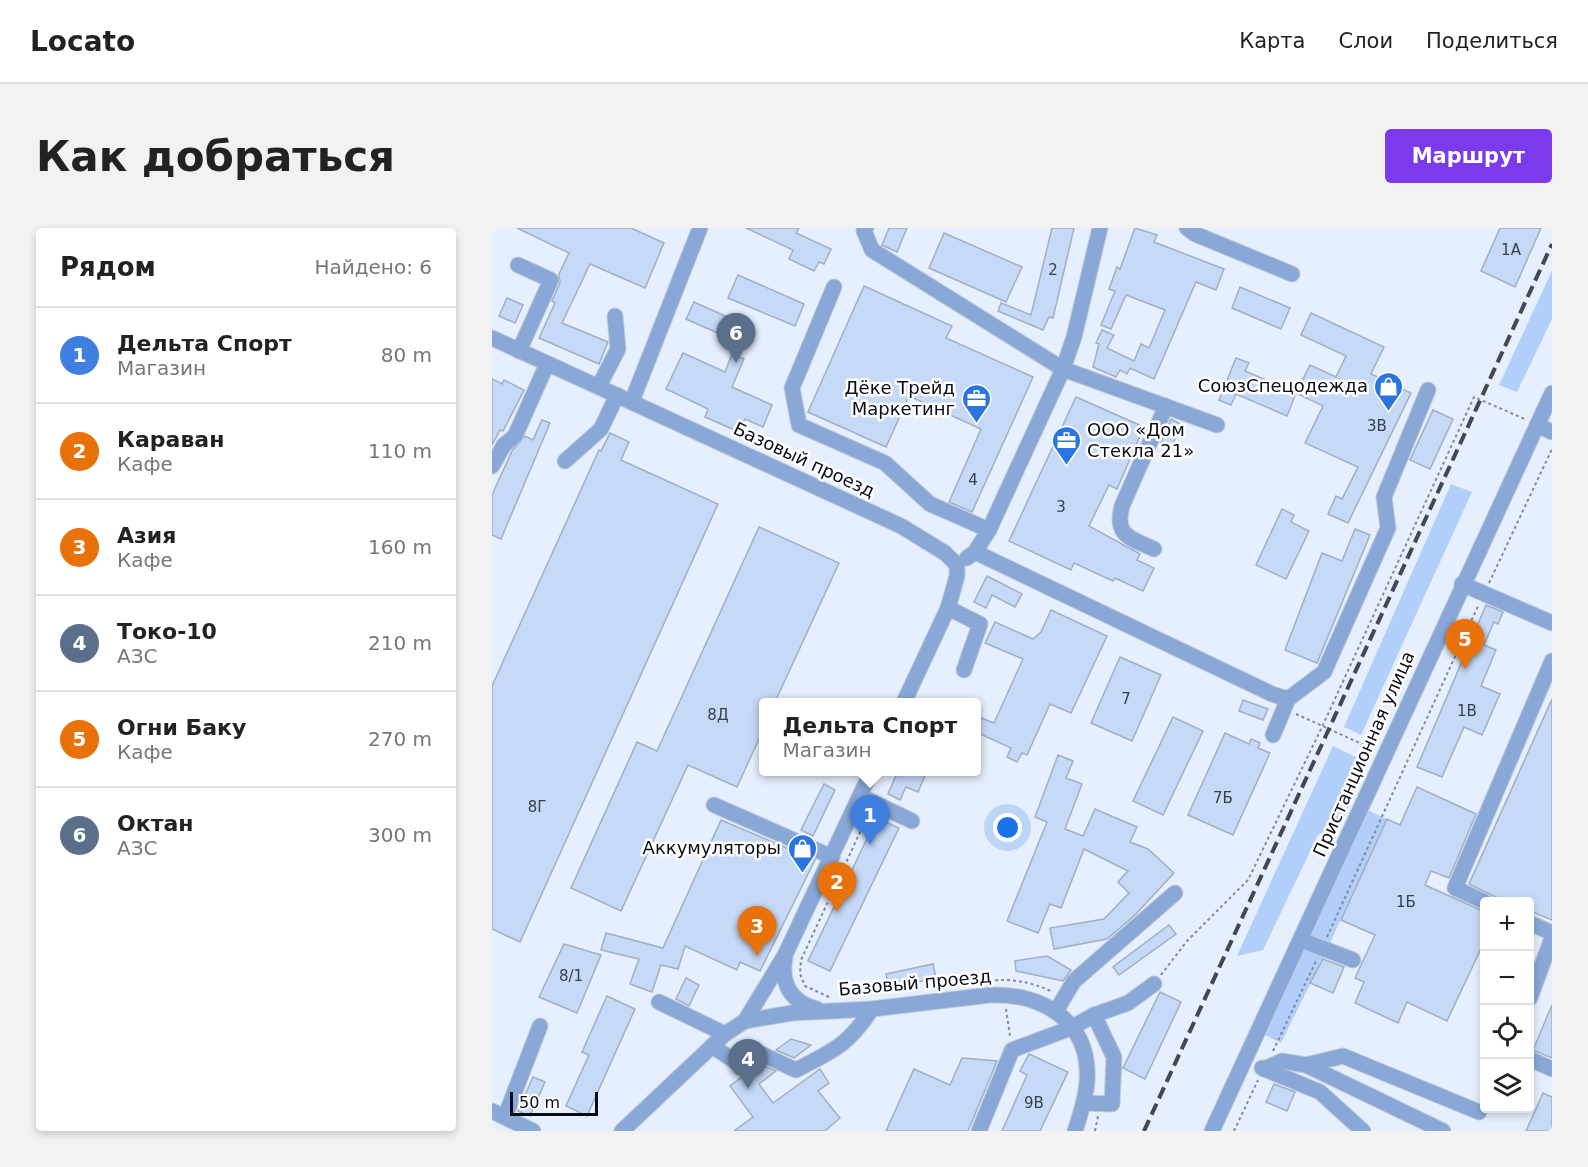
<!DOCTYPE html>
<html lang="ru">
<meta charset="utf-8">
<style>
body{margin:0;font-family:"DejaVu Sans",sans-serif;background:#f2f2f2;color:#222}
.controls{position:absolute;right:18px;bottom:18px;display:grid;overflow:hidden;border-radius:6px;box-shadow:0 3px 9px #0003}
.controls button{width:54px;height:54px;display:grid;place-items:center;padding:0;border:0;border-bottom:2px solid #e0e0e0;background:#fff;color:#222;font:30px sans-serif}
.scale{position:absolute;left:18px;bottom:15px;width:88px;box-sizing:border-box;padding-left:6px;border:3px solid #080c14;border-top:0;font-size:16px;line-height:21px;white-space:nowrap;color:#080c14;-webkit-text-stroke:4px #fff;paint-order:stroke}
.you{position:absolute;left:516px;top:600px;width:21px;height:21px;margin:-15px;border:4px solid #fff;border-radius:50%;background:#1a73e8;box-shadow:0 0 0 9px #1a73e833}
.badge{display:grid;place-items:center;width:39px;height:39px;border-radius:50%;background:#7c3aed;color:#fff;font-size:20px;font-weight:700}
.pin{position:absolute;translate:-50% -50px;filter:drop-shadow(0 2px 3px #0008)}
.pin::after{content:'';position:absolute;top:32px;width:21px;height:18px;background:inherit;clip-path:polygon(0 0,100% 0,50% 100%)}
.popup{position:absolute;left:267px;top:470px;width:222px;height:78px;box-sizing:border-box;display:grid;place-content:center;border-radius:6px;background:#fff;filter:drop-shadow(0 2px 4px #0005);font-size:20px;white-space:nowrap;color:#767676}
.popup b{font-size:22px;color:#222}
.popup::after{content:'';position:absolute;left:50%;top:100%;margin-left:-12px;border:12px solid transparent;border-top-color:#fff}
.list{margin:0;padding:0;list-style:none}
h2{display:flex;justify-content:space-between;align-items:center;height:78px;margin:0;padding:0 24px;font-size:26px}
h2 small{font-size:20px;font-weight:400;color:#767676}
.list li{display:grid;grid-template-columns:39px 1fr auto;gap:18px;align-items:center;box-sizing:border-box;height:96px;padding:0 24px;border-top:2px solid #e0e0e0}
.list b{display:block;font-size:22px;white-space:nowrap}
.list p{margin:0;font-size:20px;white-space:nowrap;color:#767676}
.list em{font-size:20px;font-style:normal;color:#767676}
.icon{flex:none;width:33px;height:33px;fill:none;stroke:currentColor;stroke-width:2;stroke-linecap:round;stroke-linejoin:round}
.map{position:relative;flex:none;width:1060px;height:903px;overflow:hidden;border-radius:6px}
header{display:flex;align-items:center;gap:36px;box-sizing:border-box;height:84px;padding:0 30px;background:#fff;border-bottom:2px solid #e0e0e0}
header strong{font-size:28px}
nav{display:flex;gap:33px;margin-inline-start:auto;font-size:21px}
.intro{display:flex;align-items:center;justify-content:space-between;box-sizing:border-box;height:144px;padding:0 36px}
h1{margin:0;font-size:42px}
.button{padding:15px 27px;border-radius:6px;background:#7c3aed;color:#fff;font-size:21px;font-weight:700}
main{display:flex;gap:36px;padding:0 36px}
aside{flex:1;background:#fff;border-radius:6px;box-shadow:0 3px 9px #0003}
.map>svg:first-child{display:block}
.green{fill:#b2cefa}
.building{fill:#c6d9f6;stroke:#a0afc5;stroke-width:1.5}
.lines{fill:none;stroke-linecap:round;stroke-linejoin:round}
.minor-casing{stroke:#c2cbd8;stroke-width:17}
.path{stroke:#848b96;stroke-width:2;stroke-dasharray:3 3;stroke-linecap:butt}
.minor{stroke:#89a8d7;stroke-width:15}
.rail{stroke:#424750;stroke-width:4;stroke-dasharray:12 6;stroke-linecap:butt}
.labels{text-anchor:middle;stroke-width:5;stroke-linejoin:round;paint-order:stroke}
.number-label{font-size:15px;fill:#383f4c}
.poi-label{font-size:18px;fill:#080c14;stroke:#fff;text-anchor:end}
.street-label{font-size:18px;fill:#080c14;stroke:#fff}
</style>
<header>
<strong>Locato</strong>
<nav><a>Карта</a><a>Слои</a><a>Поделиться</a></nav>
</header>
<div class="intro"><h1>Как добраться</h1><a class="button">Маршрут</a></div>
<main>
<aside>
<h2>Рядом<small>Найдено: 6</small></h2>
<ul class="list">
<li><span class="badge" style="background:#3f7fe0">1</span><div><b>Дельта Спорт</b><p>Магазин</p></div><em>80 m</em></li>
<li><span class="badge" style="background:#e8710a">2</span><div><b>Караван</b><p>Кафе</p></div><em>110 m</em></li>
<li><span class="badge" style="background:#e8710a">3</span><div><b>Азия</b><p>Кафе</p></div><em>160 m</em></li>
<li><span class="badge" style="background:#5c6f8a">4</span><div><b>Токо-10</b><p>АЗС</p></div><em>210 m</em></li>
<li><span class="badge" style="background:#e8710a">5</span><div><b>Огни Баку</b><p>Кафе</p></div><em>270 m</em></li>
<li><span class="badge" style="background:#5c6f8a">6</span><div><b>Октан</b><p>АЗС</p></div><em>300 m</em></li>
</ul>
</aside>
<div class="map">
<svg width="1060" height="903" viewBox="0 0 1060 903">
<rect width="100%" height="100%" fill="#e6effd"/>
<g class="green">
<polygon points="1060,43 1060,91 1025,164 1007,157"/>
<polygon points="959,256 980,264 869,507 852,499"/>
<polygon points="841,518 876,535 848,598 826,607 771,722 745,728"/>
<polygon points="876,582 895,591 831,730 789,815 773,807"/>
</g>
<g class="building">
<polygon points="25,0 139,0 172,15 153,60 98,36 70,95 116,114 107,136 47,110 63,75 60,73 68,55 67,46 77,25"/>
<polygon points="254,0 307,0 304,5 339,21 332,36 327,34 322,43 297,31 301,22"/>
<polygon points="397,0 415,0 405,24 390,17"/>
<polygon points="560,0 582,0 561,90 557,89 551,102 506,83 509,75 539,87"/>
<polygon points="643,0 665,7 662,14 732,41 724,62 704,54 662,151 638,140 635,146 628,142 624,149 601,139 607,116 604,115 610,102 622,107 615,120 642,133 649,116 657,120 673,82 634,67 619,101 609,97 623,63 617,61 625,39 628,41"/>
<polygon points="1008,0 1049,0 1023,59 989,43"/>
<polygon points="452,5 530,39 514,74 437,40"/>
<polygon points="246,47 312,76 303,98 236,70"/>
<polygon points="372,58 460,98 454,110 541,149 480,284 457,274 489,201 417,168 394,219 316,184"/>
<polygon points="748,59 798,80 789,101 740,80"/>
<polygon points="15,70 31,77 23,95 7,88"/>
<polygon points="202,74 253,97 246,114 194,91"/>
<polygon points="819,85 892,119 879,146 919,165 856,295 836,286 844,268 850,271 866,239 813,215 831,178 804,165 818,137 844,149 854,128 809,107"/>
<polygon points="191,125 233,144 240,126 252,131 240,159 280,177 271,199 253,191 247,204 213,189 216,181 174,161"/>
<polygon points="744,130 757,135 753,143 804,165 795,188 744,166 739,177 727,172"/>
<polygon points="0,151 10,156 12,152 32,162 11,203 8,202 0,217"/>
<polygon points="584,169 652,199 625,261 617,257 597,298 648,326 645,332 662,340 651,363 623,350 621,353 582,335 579,342 517,313"/>
<polygon points="941,182 961,191 938,241 918,232"/>
<polygon points="679,191 690,197 678,221 668,216"/>
<polygon points="50,192 58,195 9,311 0,307 0,267 20,223 33,208 41,212"/>
<polygon points="118,205 137,214 129,232 226,276 28,714 0,701 0,458 107,222 109,223"/>
<polygon points="790,281 802,287 799,294 817,303 794,351 764,337"/>
<polygon points="267,299 347,335 283,474 272,474 272,500 245,559 196,537 129,683 79,660 145,514 165,523"/>
<polygon points="863,301 878,307 825,435 793,422 830,325 850,333"/>
<polygon points="495,348 530,366 523,379 500,367 494,380 482,374"/>
<polygon points="994,377 1011,384 1006,396 1002,394 992,417 1004,422 989,458 1008,466 990,507 972,499 950,549 925,539"/>
<polygon points="559,382 615,408 579,485 558,476 535,527 530,525 525,534 515,529 519,520 484,504 484,495 487,489 502,495 531,431 493,415 503,394 541,411 549,404"/>
<polygon points="628,429 669,447 640,513 599,495"/>
<polygon points="1060,471 1060,692 1038,683 1038,674 1014,674 977,656"/>
<polygon points="751,472 776,481 771,492 747,483"/>
<polygon points="681,489 711,503 671,587 641,573"/>
<polygon points="733,505 757,516 759,511 768,515 766,520 778,525 741,607 696,587"/>
<polygon points="566,527 581,533 574,550 590,556 573,601 591,608 603,581 645,599 638,614 656,621 682,645 643,687 615,711 562,721 558,700 612,691 637,665 626,654 636,643 592,621 569,680 558,676 546,705 515,693 555,594 543,589"/>
<polygon points="406,543 435,543 426,564 414,559 408,572 396,566"/>
<polygon points="332,556 343,562 321,608 309,602"/>
<polygon points="925,559 984,586 957,650 939,643 933,657 993,684 993,712 955,793 915,774 906,795 863,775 872,754 863,750 883,707 849,692 895,591 908,597"/>
<polygon points="385,590 407,600 338,743 316,733"/>
<polygon points="229,592 323,632 268,743 248,734 245,742 193,718 186,741 169,737 160,764 138,756 147,731 109,722 114,705 171,720"/>
<polygon points="677,697 684,706 627,747 621,739"/>
<polygon points="72,716 109,727 85,785 47,769"/>
<polygon points="555,728 579,742 571,753 524,743 523,733"/>
<polygon points="831,731 852,739 841,765 818,755"/>
<polygon points="441,736 444,750 397,760 394,746"/>
<polygon points="194,750 207,757 197,778 184,771"/>
<polygon points="668,764 689,774 653,851 631,840"/>
<polygon points="115,768 143,781 95,888 74,878 97,827 90,824"/>
<polygon points="1060,777 1060,830 1041,822"/>
<polygon points="299,811 319,817 302,830 284,822"/>
<polygon points="537,826 576,844 548,903 510,903 535,847 528,843"/>
<polygon points="470,830 505,833 476,903 394,903 422,841 458,857"/>
<polygon points="267,836 284,843 267,856 281,875 328,841 337,855 326,863 348,890 333,903 242,903 261,889 238,858"/>
<polygon points="41,849 53,854 38,888 26,883"/>
<polygon points="782,856 803,864 795,883 774,874"/>
<polygon points="1051,865 1060,869 1060,903 1034,903"/>
</g>
<g class="lines">
<defs>
<g id="minor">
<polyline points="374,0 372,3 380,22 571,141 725,197"/>
<polyline points="695,0 703,6 800,46"/>
<polyline points="26,37 59,52 27,123"/>
<polyline points="342,59 300,160 307,197 393,235 438,276 497,302"/>
<polyline points="0,110 409,298 453,325 465,337 465,348 456,380 412,474"/>
<polyline points="107,158 126,121 123,88"/>
<polyline points="140,173 208,0"/>
<polyline points="1045,197 1060,204"/>
<polyline points="73,233 109,201 125,167"/>
<polyline points="0,238 12,217 23,208 55,136"/>
<path d="M662,321C638,310 622,308 630,278L674,178"/>
<polyline points="483,324 780,466 796,471 832,444 896,300 892,269 936,162"/>
<polyline points="475,330 483,324 497,302 571,141 582,109 608,0"/>
<polyline points="970,356 1060,395"/>
<polyline points="456,380 488,396 472,442"/>
<polyline points="781,507 796,471"/>
<polyline points="368,568 420,593"/>
<polyline points="222,577 340,629"/>
<polyline points="993,674 963,660 1060,433"/>
<polyline points="1038,695 1060,705"/>
<polyline points="809,712 861,732"/>
<path d="M293,730C288,756 300,775 325,781"/>
<polyline points="1038,770 1060,710"/>
<polyline points="167,774 233,806"/>
<polyline points="564,783 582,753 683,665"/>
<polyline points="602,787 636,775 662,756"/>
<path d="M253,793L300,785L380,781L498,767C551,765 599,794 595,853C594,871 588,887 583,903"/>
<path d="M220,818L247,836L265,824L304,842C342,822 355,818 380,781"/>
<polyline points="1038,831 1060,841"/>
<polyline points="814,837 851,828 987,884"/>
<polyline points="770,840 828,864 871,903"/>
<polyline points="772,841 790,833 814,837 951,903"/>
<polyline points="0,883 41,903"/>
<polyline points="13,889 48,798"/>
<polyline points="130,903 233,806 253,793 293,727 379,544"/>
<polyline points="487,903 520,822 579,800 602,787 622,829 620,876 592,875"/>
<polyline points="720,903 1060,165"/>
</g>
</defs>
<use href="#minor" class="minor-casing"/>
<g class="path">
<polyline points="997,355 1060,221"/>
<polyline points="804,486 881,521"/>
<polyline points="835,709 987,376"/>
<polyline points="669,747 695,713 756,652 830,499 982,169 1035,192"/>
<path d="M497,753C521,750 539,754 561,764"/>
<polyline points="337,769 313,758 308,746 309,732 376,587"/>
<polyline points="514,781 518,808"/>
<polyline points="781,823 825,731"/>
<polyline points="603,903 606,888"/>
<polyline points="742,903 766,852"/>
</g>
<use href="#minor" class="minor"/>
<polyline class="rail" points="652,903 1060,16"/>
</g>
<defs>
<symbol id="shop-pin" viewBox="-11 -11 22 30"><path d="M0 17L-7.5 6A9.5 9.5 0 1 1 7.5 6Z" fill="#2b75e1" stroke="#fff"/><path d="M-5-2.5h2.3a2.7 3.5 0 0 1 5.4 0H5L5.5 6h-11ZM-1.5-2.5h3a1.5 2.3 0 0 0-3 0Z" fill="#fff"/></symbol>
<symbol id="office-pin" viewBox="-11 -11 22 30"><path d="M0 17L-7.5 6A9.5 9.5 0 1 1 7.5 6Z" fill="#2b75e1" stroke="#fff"/><path d="M-6-3h4V-5.5h4V-3h4V5H-6ZM-1-4.5V-3h2v-1.5ZM-6 0V1H6V0Z" fill="#fff"/></symbol>
</defs>
<g fill-rule="evenodd">
<use href="#shop-pin" x="880" y="142" width="33" height="45"/>
<use href="#office-pin" x="468" y="154" width="33" height="45"/>
<use href="#office-pin" x="558" y="196" width="33" height="45"/>
<use href="#shop-pin" x="294" y="604" width="33" height="45"/>
</g>
<g class="labels">
<g class="number-label">
<text x="1019" y="27">1А</text>
<text x="561" y="47">2</text>
<text x="885" y="203">3В</text>
<text x="481" y="257">4</text>
<text x="569" y="284">3</text>
<text x="634" y="476">7</text>
<text x="975" y="488">1В</text>
<text x="226" y="492">8Д</text>
<text x="731" y="575">7Б</text>
<text x="45" y="584">8Г</text>
<text x="914" y="679">1Б</text>
<text x="79" y="753">8/1</text>
<text x="542" y="880">9В</text>
</g>
<g class="poi-label">
<text x="876" y="164">СоюзСпецодежда</text>
<text x="463" y="166">Дёке Трейд<tspan x="463" dy="21">Маркетинг</tspan></text>
<text x="595" y="208" text-anchor="start">ООО «Дом<tspan x="595" dy="21">Стекла 21»</tspan></text>
<text x="289" y="626">Аккумуляторы</text>
</g>
<g class="street-label">
<text transform="translate(312 232) rotate(25)" y="6">Базовый проезд</text>
<text transform="translate(872 526) rotate(-66)" y="6">Пристанционная улица</text>
<text transform="translate(423 755) rotate(-5)" y="6">Базовый проезд</text>
</g>
</g>
</svg>
<div class="controls">
<button>+</button>
<button>−</button>
<button><svg class="icon" aria-label="locate" viewBox="0 0 24 24"><circle cx="12" cy="12" r="6"/><path d="M12 2v4M12 18v4M2 12h4M18 12h4"/></svg></button>
<button><svg class="icon" aria-label="layers" viewBox="0 0 24 24"><path d="M12 4l9 5-9 5-9-5zM3 14l9 5 9-5"/></svg></button>
</div>
<div class="scale">50 m</div>
<div class="you"></div>
<div class="pin badge" style="left:378px;top:617px;background:#3f7fe0">1</div>
<div class="popup"><b>Дельта Спорт</b>Магазин</div>
<div class="pin badge" style="left:345px;top:684px;background:#e8710a">2</div>
<div class="pin badge" style="left:265px;top:728px;background:#e8710a">3</div>
<div class="pin badge" style="left:256px;top:861px;background:#5c6f8a">4</div>
<div class="pin badge" style="left:973px;top:441px;background:#e8710a">5</div>
<div class="pin badge" style="left:244px;top:135px;background:#5c6f8a">6</div>
</div>
</main>
